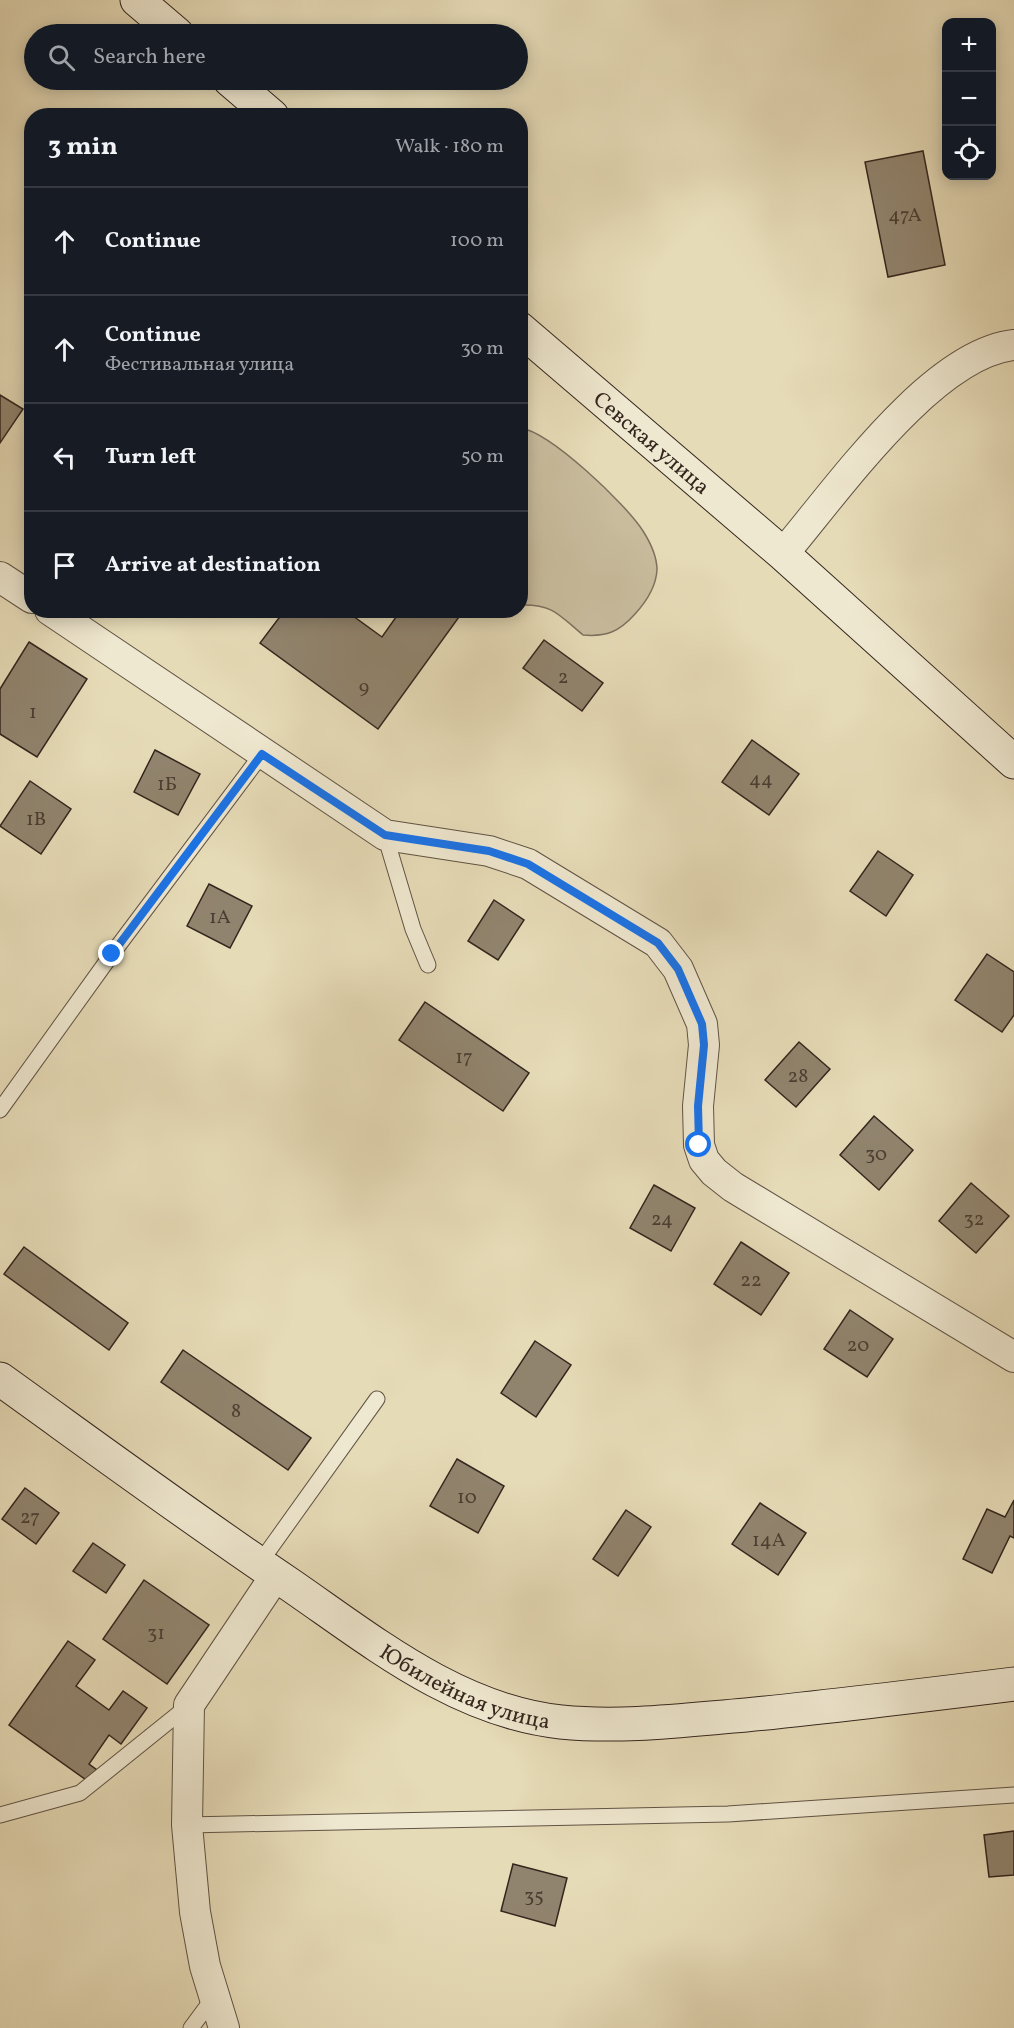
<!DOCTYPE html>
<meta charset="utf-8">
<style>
body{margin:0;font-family:Vollkorn,serif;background:#242831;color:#f1f3f6}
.controls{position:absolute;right:18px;top:18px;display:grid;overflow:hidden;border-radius:12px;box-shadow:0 3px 15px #0003}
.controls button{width:54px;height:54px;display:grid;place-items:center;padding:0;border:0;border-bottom:2px solid #363941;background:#171b24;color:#f1f3f6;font:30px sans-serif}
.stop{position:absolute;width:18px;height:18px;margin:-14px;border:4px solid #1a73e8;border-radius:50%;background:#fff}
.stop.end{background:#1a73e8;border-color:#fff;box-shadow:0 2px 6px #0008}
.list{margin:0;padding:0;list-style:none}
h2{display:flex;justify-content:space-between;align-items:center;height:78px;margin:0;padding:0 24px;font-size:26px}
h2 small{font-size:20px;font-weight:400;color:#9ea1a6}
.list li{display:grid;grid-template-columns:39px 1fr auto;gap:18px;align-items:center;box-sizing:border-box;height:108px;padding:0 24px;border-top:2px solid #363941}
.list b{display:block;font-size:22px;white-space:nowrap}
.list p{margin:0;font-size:20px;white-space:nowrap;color:#9ea1a6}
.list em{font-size:20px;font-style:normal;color:#9ea1a6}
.icon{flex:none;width:33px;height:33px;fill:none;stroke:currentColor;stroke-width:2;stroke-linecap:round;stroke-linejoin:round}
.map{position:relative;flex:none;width:1014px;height:2028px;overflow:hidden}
.search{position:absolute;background:#171b24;box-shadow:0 3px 15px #0003;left:24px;top:24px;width:504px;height:66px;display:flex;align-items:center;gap:15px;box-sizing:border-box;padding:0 21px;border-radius:33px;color:#9ea1a6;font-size:22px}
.panel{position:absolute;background:#171b24;box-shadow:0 3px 15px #0003;left:24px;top:108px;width:504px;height:510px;border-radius:24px}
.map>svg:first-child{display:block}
.green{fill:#c8bc9d;stroke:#7e715e;stroke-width:1.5}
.building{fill:#91846e;stroke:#34261e;stroke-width:1.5}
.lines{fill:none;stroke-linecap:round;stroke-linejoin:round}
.lane-casing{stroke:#605344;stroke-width:17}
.street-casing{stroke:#605344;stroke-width:32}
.secondary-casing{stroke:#34261e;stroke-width:35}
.lane{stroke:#efe8d0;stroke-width:15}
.street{stroke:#efe8d0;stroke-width:30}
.secondary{stroke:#efe8d0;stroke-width:33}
.route{stroke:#1a73e8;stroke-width:8}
.labels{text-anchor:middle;stroke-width:4.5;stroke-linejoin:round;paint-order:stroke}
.number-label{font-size:20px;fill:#4b3e32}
.street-label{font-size:22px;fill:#34261e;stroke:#efe8d0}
</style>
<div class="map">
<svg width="1014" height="2028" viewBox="0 0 1014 2028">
<rect width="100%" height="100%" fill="#e6dbb7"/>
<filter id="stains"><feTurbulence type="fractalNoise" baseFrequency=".00333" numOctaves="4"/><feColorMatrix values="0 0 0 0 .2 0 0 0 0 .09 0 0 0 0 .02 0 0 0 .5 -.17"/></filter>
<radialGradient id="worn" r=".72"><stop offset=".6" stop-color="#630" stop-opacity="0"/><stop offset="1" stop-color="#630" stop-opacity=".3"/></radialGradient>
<path class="green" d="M521,428C551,433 626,504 643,531C650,542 657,557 657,570C656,587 646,602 635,614C619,632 606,637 583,635C559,615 553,604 521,605Z"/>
<g class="building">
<polygon points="923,151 945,265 888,277 865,162"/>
<polygon points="0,395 23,409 0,443"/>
<polygon points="285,610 351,610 349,613 382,637 401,610 464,610 378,729 260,643"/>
<polygon points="544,640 603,683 582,711 523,668"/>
<polygon points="29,642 87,679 37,757 0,734 0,689"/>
<polygon points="752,740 799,774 769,815 722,782"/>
<polygon points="155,750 200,774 178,815 134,792"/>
<polygon points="30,781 71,809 41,854 0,826"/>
<polygon points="878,851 913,875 886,916 850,891"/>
<polygon points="209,884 252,906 230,948 187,926"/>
<polygon points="494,900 524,920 498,960 468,941"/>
<polygon points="987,954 1014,972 1014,1015 1002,1032 955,1000"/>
<polygon points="425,1002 529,1073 503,1111 399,1040"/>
<polygon points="799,1042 830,1069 796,1107 765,1080"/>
<polygon points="874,1116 913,1150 879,1190 840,1155"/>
<polygon points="971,1183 1009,1216 976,1253 939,1221"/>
<polygon points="654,1185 695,1208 671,1251 630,1228"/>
<polygon points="741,1242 789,1273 761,1315 714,1284"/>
<polygon points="24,1247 128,1323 109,1350 4,1274"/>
<polygon points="850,1310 893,1339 867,1377 824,1349"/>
<polygon points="535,1341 571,1365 536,1417 501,1393"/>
<polygon points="183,1350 311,1438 288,1470 161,1382"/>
<polygon points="457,1459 504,1486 478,1533 430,1506"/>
<polygon points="25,1488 59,1513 36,1544 2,1519"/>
<polygon points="1014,1500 1014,1538 1010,1536 992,1573 963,1559 987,1509 1005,1517"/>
<polygon points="760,1503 806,1533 778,1575 732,1544"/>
<polygon points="626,1510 651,1527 618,1576 593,1559"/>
<polygon points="93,1543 125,1565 106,1593 73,1571"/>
<polygon points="144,1580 209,1625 167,1684 103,1639"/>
<polygon points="68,1641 95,1660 76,1686 109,1710 123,1691 147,1708 121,1744 109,1735 89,1764 97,1770 89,1782 9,1725"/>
<polygon points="1014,1831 1014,1875 989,1877 984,1835"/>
<polygon points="513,1864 567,1878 555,1926 501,1911"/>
</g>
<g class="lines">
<defs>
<g id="lane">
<polyline points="385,835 413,929 428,965"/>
<polyline points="0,1110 112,954 262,754"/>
<polyline points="259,1564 377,1399"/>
<polyline points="0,1815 80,1793 188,1706"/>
<polyline points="187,1825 728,1814 1014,1795"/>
<polyline points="191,2028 214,1997"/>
</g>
<g id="street">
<path d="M783,554C835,493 931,354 1014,345"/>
<polyline points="0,577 32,598"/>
<polyline points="50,610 385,835 489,851 528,864 658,943 678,969 702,1024 704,1045 698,1106 699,1145 704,1160 714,1172 733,1187 1014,1357"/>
<polyline points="224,2028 205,1966 195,1912 187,1825 189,1705 276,1575"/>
</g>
<g id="secondary">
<polyline points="137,0 177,34"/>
<polyline points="230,80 272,116"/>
<path id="s1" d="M520,329L783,554L1014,762"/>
<path id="s2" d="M0,1379C96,1448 191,1518 289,1584C372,1641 457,1711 561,1722C623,1728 685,1720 746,1715C836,1706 925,1695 1014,1684"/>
</g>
</defs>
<use href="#lane" class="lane-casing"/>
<use href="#street" class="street-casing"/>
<use href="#secondary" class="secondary-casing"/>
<use href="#lane" class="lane"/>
<use href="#street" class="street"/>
<use href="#secondary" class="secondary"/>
</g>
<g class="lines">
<polyline class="route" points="112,954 262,754 385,835 489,851 528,864 658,943 678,969 702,1024 704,1045 698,1106 699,1145"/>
</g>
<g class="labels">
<g class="number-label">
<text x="905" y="221">47А</text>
<text x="563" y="683">2</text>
<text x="364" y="693">9</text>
<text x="33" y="718">1</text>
<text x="761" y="785">44</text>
<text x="167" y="790">1Б</text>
<text x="36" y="825">1В</text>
<text x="220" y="923">1А</text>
<text x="464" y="1063">17</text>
<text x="798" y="1082">28</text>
<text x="876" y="1160">30</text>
<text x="662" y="1225">24</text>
<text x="974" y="1225">32</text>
<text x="751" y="1286">22</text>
<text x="858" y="1351">20</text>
<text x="236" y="1417">8</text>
<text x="467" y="1503">10</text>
<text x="30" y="1523">27</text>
<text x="769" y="1546">14А</text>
<text x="156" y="1639">31</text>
<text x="534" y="1902">35</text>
</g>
<g class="street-label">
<text dy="8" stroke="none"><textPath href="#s1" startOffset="174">Севская улица</textPath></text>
<text dy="8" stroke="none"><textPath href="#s2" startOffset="560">Юбилейная улица</textPath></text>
</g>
</g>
<rect width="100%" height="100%" filter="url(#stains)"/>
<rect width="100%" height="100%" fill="url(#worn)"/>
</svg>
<div class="controls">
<button>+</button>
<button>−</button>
<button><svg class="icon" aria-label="locate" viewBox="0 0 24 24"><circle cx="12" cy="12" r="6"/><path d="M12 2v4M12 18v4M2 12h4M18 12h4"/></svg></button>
</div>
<div class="stop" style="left:699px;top:1145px"></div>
<div class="stop end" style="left:112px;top:954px"></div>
<div class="search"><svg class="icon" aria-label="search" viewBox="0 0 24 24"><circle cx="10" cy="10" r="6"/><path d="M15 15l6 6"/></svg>Search here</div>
<section class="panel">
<h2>3 min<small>Walk · 180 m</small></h2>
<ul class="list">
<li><svg class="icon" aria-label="ahead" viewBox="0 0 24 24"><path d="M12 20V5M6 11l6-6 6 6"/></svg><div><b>Continue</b></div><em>100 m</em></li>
<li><svg class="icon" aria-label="ahead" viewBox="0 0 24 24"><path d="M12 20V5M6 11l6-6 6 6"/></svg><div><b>Continue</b><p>Фестивальная улица</p></div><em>30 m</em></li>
<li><svg class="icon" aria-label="left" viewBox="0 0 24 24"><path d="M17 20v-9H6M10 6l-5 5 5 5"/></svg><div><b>Turn left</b></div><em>50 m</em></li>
<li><svg class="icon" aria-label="arrive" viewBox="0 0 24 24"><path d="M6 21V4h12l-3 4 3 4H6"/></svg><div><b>Arrive at destination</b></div></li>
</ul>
</section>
</div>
